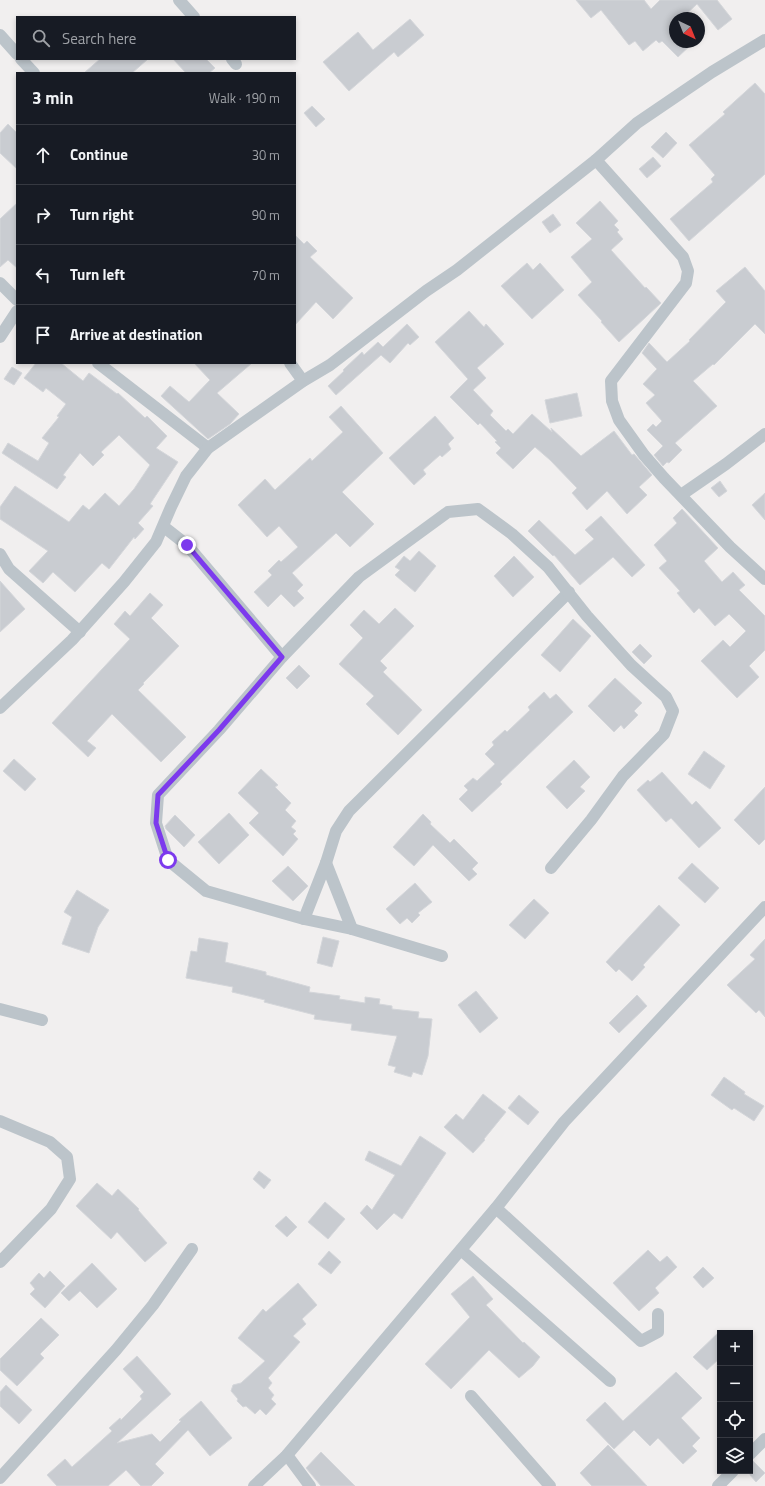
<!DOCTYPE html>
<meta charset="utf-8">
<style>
body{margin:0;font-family:"Titillium Web",sans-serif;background:#20242c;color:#f1f3f6}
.controls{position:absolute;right:12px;bottom:12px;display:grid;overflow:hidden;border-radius:0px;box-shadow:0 2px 6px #0003}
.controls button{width:36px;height:36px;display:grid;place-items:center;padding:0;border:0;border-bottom:1px solid #363941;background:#171b24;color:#f1f3f6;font:20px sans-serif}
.compass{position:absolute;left:669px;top:12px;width:36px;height:36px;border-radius:50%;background:#171b24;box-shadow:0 2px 6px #0003;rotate:137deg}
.stop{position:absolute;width:12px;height:12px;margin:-9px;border:3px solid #7c3aed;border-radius:50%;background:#fff}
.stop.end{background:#7c3aed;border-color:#fff;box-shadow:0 1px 4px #0008}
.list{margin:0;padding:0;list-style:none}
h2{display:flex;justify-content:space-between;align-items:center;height:52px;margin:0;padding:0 16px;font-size:17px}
h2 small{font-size:13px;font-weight:400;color:#9ea1a6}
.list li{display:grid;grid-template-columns:26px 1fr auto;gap:12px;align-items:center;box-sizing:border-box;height:60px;padding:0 16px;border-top:1px solid #363941}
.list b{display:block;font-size:15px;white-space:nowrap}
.list em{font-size:13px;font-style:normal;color:#9ea1a6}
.icon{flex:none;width:22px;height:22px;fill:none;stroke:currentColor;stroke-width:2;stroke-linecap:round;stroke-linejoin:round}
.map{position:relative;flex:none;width:765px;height:1486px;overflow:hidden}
.search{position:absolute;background:#171b24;box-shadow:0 2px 6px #0003;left:16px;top:16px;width:280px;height:44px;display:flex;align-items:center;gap:10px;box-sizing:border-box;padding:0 14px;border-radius:0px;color:#9ea1a6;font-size:15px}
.panel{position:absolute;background:#171b24;box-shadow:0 2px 6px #0003;left:16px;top:72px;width:280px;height:292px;border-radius:0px}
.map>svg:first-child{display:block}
.building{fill:#c9ccd1;stroke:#d4d6da}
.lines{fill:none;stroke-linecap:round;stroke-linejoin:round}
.minor{stroke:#bcc4ca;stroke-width:12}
.route{stroke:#7c3aed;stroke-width:5}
</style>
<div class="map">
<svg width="765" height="1486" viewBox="0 0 765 1486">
<rect width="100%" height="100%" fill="#f1efef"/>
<g class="building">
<polygon points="576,0 644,0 651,9 660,0 717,0 732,19 718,30 697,4 682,18 675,18 675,42 694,42 678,57 662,41 659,43 656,40 643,51 635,41 629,45 601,10 591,18"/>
<polygon points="410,19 424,35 398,57 394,52 349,91 323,62 358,32 373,50"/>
<polygon points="100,59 148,59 132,73 84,73"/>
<polygon points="173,59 206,59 215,68 209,73 186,73"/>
<polygon points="755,83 765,94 765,174 689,241 670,219 713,182 711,179 715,175 689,145 725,114 723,112"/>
<polygon points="312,106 325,119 316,127 304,113"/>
<polygon points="8,124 17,133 17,169 0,153 0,133"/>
<polygon points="666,132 677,143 663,158 651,147"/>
<polygon points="653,157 661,166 647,178 639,169"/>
<polygon points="600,201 618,221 614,225 619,230 617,232 623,239 611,250 645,288 646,287 661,303 619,342 601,322 602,321 578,295 592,282 571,257 592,239 576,223"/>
<polygon points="17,203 17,268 8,260 0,267 0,219"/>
<polygon points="553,214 561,225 550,233 542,222"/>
<polygon points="295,235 304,244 307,241 317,251 310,257 353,298 333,319 316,302 295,325"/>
<polygon points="527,263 533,270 540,263 564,290 532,319 501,286"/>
<polygon points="745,267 765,291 765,334 755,324 714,365 713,364 693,381 717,406 675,443 682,450 669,463 667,462 663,466 654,455 663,446 647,430 653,424 656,427 662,421 646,403 655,395 643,384 657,369 642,353 649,343 667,362 690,341 689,340 726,302 716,291"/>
<polygon points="469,311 484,327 486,324 504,344 477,368 486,378 473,390 493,411 490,415 506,431 508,429 513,434 532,414 552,432 551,428 581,456 614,431 632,455 634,454 652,475 639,487 647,495 627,514 607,491 587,510 572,493 577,488 550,460 535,447 513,469 496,453 501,448 495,442 497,441 480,423 478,425 450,397 468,379 435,342"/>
<polygon points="407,324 419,337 410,345 408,343 390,363 381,355 336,395 328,386 344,371 343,370 362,352 364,355 378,342 383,347"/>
<polygon points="36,363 61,363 83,381 89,373 117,394 118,393 145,418 147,416 167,436 156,448 178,462 150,504 153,506 138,523 144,529 135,539 134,537 109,569 102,563 75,592 53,572 43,583 29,571 48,551 0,519 0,507 15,486 69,522 83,505 89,510 105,493 119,506 134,489 150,465 119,435 101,452 104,455 93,466 80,453 63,475 66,477 57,489 2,453 8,443 38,461 49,443 42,438 59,417 57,416 66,404 46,388 43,392 24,378"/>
<polygon points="194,363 252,363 217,393 239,414 230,424 208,439 161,396 170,386 189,402 210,380"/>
<polygon points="12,367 22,373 14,385 4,379"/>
<polygon points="577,393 582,416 550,423 545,400"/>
<polygon points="341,406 383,453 342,492 374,524 350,547 336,533 292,573 303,585 297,591 304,598 294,607 281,594 268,607 254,592 272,575 268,571 279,560 281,562 298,547 279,526 267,537 238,505 265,479 275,490 310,458 312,461 343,432 329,417"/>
<polygon points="435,416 454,438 448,444 451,449 442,457 440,455 423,470 426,474 414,485 389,458"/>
<polygon points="720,481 727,491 719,497 711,488"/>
<polygon points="765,493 765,520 752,505"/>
<polygon points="682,509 718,548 704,561 722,582 733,572 745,585 739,590 765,616 765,650 749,666 759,677 737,698 701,661 723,640 730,647 746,631 729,614 715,626 699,608 694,613 677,593 680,591 659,568 667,561 654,545 677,523 673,518"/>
<polygon points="601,516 645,565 632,577 613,557 580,585 554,555 553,556 528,531 539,520 575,555 594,539 585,530"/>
<polygon points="419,551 436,566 415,592 395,575 400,570 395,567 404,556 410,561"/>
<polygon points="514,556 534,577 513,597 494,576"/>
<polygon points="0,581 25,609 0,632"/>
<polygon points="150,593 163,605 151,618 179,646 143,683 144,684 138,690 186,737 161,762 112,714 87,741 96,748 88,757 52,723 130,639 114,624 125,611 130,616"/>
<polygon points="395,608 414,626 380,661 387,668 383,672 422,710 398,735 366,704 374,696 339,664 363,638 350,625 364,610 379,624"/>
<polygon points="573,619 591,636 560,672 541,655"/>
<polygon points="640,644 652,656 644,664 632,652"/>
<polygon points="299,665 310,676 297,689 286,678"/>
<polygon points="615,678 642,703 634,711 638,715 624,729 621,725 614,732 588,706"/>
<polygon points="544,692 550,699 556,694 573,712 500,782 502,784 472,812 459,799 468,790 464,786 473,778 477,781 495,764 485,754 494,745 492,742 505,730 507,732 530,710 528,707"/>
<polygon points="704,751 725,766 710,789 688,774"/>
<polygon points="14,759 36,779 25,791 3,771"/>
<polygon points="574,760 590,777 580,787 585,791 567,809 546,787"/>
<polygon points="261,769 278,785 275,787 291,803 285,810 296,821 291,827 296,831 293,834 298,839 283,856 249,823 259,813 238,793"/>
<polygon points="662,772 692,805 696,801 721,828 699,848 671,818 666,822 637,790 648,780 650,782"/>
<polygon points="765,787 765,839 759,845 734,820"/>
<polygon points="229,813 249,835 219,864 198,842"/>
<polygon points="423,814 431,822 430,824 450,843 454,839 478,863 472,869 477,874 469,881 433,845 414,866 393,847"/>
<polygon points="175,815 195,835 184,847 166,829 165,826"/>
<polygon points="692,863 719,888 705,903 678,878"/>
<polygon points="288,866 308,886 293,901 272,881"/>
<polygon points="415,883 432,902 418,913 420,915 412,923 407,918 400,924 386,909"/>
<polygon points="77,890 109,910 98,927 89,953 62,944 72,917 64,912"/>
<polygon points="534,899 549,913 525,939 509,925"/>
<polygon points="659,905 680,925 643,965 645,967 632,981 619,969 616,972 606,962"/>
<polygon points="323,937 339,941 332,967 317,963"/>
<polygon points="199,938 228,943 225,962 266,972 266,975 310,987 309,992 340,996 339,999 365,1003 365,997 380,999 379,1004 392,1006 392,1009 419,1012 418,1018 432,1019 428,1056 422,1075 413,1072 411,1077 394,1072 396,1067 388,1065 397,1036 351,1030 352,1024 314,1019 315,1015 264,1002 265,1000 232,992 233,987 186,978 191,951 197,952"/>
<polygon points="765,939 765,1017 759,1010 756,1013 727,985 755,959 750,955"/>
<polygon points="476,991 498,1018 480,1033 458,1005"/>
<polygon points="637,995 647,1006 619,1033 609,1023"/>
<polygon points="724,1077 745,1092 744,1094 764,1106 754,1121 734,1108 732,1110 711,1095"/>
<polygon points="483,1094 506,1112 484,1139 485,1140 473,1153 444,1127 456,1114 463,1120"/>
<polygon points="519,1095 539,1112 528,1125 508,1108"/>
<polygon points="420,1136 446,1153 402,1219 394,1213 377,1230 360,1213 367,1205 372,1210 395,1175 365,1160 369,1151 401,1166"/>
<polygon points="259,1171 271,1180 264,1189 253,1179"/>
<polygon points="97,1183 112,1196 118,1189 139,1209 138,1210 167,1243 145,1262 117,1232 111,1239 76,1206"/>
<polygon points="325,1202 345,1219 328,1239 308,1222"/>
<polygon points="286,1216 297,1227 287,1237 275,1226"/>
<polygon points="648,1250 660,1262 667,1256 677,1267 655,1288 659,1293 639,1311 613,1283"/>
<polygon points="329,1251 341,1262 331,1274 318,1264"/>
<polygon points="92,1263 117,1289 97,1308 80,1291 69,1301 61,1293"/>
<polygon points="703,1267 714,1278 703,1288 693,1277"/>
<polygon points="50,1271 65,1286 45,1308 30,1294 35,1289 30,1283 39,1273 44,1278"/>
<polygon points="473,1276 493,1299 486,1305 523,1343 524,1342 540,1357 533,1366 519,1378 489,1350 451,1389 425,1364 470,1317 451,1294"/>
<polygon points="298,1283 317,1305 302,1319 306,1324 293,1336 300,1342 268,1378 272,1383 268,1388 274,1395 271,1399 276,1404 266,1415 260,1409 255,1414 246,1406 243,1407 237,1401 238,1399 231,1391 233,1385 241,1383 265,1361 238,1338 263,1309 266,1312"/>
<polygon points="41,1318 59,1335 40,1354 44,1358 17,1386 0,1370 0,1359"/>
<polygon points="720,1331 720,1358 707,1370 693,1357"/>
<polygon points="137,1356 171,1394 117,1443 152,1434 160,1442 181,1421 179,1420 201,1401 232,1438 210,1456 188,1430 155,1464 164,1473 151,1486 141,1486 126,1470 108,1486 57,1486 47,1475 65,1459 72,1467 112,1431 109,1428 120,1418 121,1420 142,1399 140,1396 144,1392 123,1369"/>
<polygon points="676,1372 702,1398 681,1418 700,1438 692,1446 697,1451 683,1464 658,1438 650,1446 634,1430 614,1449 586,1420 605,1402 623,1421"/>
<polygon points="6,1385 32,1410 19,1424 0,1406 0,1392"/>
<polygon points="608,1445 632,1470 647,1486 592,1486 580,1473"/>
<polygon points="321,1452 355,1486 321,1486 306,1468"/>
<polygon points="750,1461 753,1461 765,1473 756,1482 750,1475"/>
</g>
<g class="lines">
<g class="minor">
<polyline points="179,0 194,17"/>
<polyline points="0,35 17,54"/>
<polyline points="21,59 34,73"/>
<polyline points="232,59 236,64"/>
<polyline points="596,160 683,257 688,271 686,283 611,381 612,401 619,420 644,455 664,478 730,547 765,579"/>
<polyline points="0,283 17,300"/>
<polyline points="0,337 17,311"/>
<polyline points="98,363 208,448"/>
<polyline points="290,363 303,381"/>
<polyline points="681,495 726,464 765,434"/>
<polyline points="164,527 187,545 282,657"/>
<polyline points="0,554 9,569 80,632"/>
<polyline points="0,708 72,640 124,582 156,542 171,507 186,476 208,448 303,381 330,365 426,291 457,270 596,160 637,123 712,72 765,40"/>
<polyline points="326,863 352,929"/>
<polyline points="304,919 326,863 336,831 349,811 569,592"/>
<polyline points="442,956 352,929 304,919 206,891 168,860 156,823 158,795 219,730 282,657 359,577 448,512 478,509 512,534 548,567 587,616 631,665 666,697 673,711 664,734 623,776 591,820 551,868"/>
<polyline points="0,1009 42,1020"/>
<polyline points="0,1121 50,1142 67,1157 70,1179 51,1209 0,1262"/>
<polyline points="496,1208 641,1341 658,1332 658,1314"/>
<polyline points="461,1250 610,1381"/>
<polyline points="471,1396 550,1486"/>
<polyline points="750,1454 765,1439"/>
<polyline points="287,1455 310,1486"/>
<polyline points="0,1478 116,1350 153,1305 192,1249"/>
<polyline points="254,1486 287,1455 496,1208 564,1122 765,907"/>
<polyline points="718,1486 733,1471"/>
</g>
</g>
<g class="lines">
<polyline class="route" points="168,860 156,823 158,795 219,730 282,657 187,545"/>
</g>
</svg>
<div class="controls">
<button>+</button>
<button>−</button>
<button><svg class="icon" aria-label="locate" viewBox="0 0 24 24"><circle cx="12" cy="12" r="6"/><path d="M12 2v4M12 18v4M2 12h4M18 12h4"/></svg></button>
<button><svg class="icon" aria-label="layers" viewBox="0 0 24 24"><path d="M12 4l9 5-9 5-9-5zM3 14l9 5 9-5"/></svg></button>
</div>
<svg class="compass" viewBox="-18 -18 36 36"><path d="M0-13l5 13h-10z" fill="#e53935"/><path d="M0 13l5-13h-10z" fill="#9ea1a6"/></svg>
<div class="stop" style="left:168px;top:860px"></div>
<div class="stop end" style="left:187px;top:545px"></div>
<div class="search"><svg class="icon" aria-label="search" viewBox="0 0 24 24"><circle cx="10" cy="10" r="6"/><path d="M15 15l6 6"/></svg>Search here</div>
<section class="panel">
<h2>3 min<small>Walk · 190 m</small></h2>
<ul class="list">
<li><svg class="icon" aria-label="ahead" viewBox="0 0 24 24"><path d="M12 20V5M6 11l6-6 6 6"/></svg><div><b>Continue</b></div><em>30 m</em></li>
<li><svg class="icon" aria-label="right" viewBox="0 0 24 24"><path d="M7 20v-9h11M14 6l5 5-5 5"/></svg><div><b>Turn right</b></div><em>90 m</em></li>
<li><svg class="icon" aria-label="left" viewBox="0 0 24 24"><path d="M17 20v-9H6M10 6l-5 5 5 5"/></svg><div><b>Turn left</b></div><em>70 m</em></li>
<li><svg class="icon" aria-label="arrive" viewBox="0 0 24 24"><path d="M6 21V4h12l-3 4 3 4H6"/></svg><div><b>Arrive at destination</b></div></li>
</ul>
</section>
</div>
